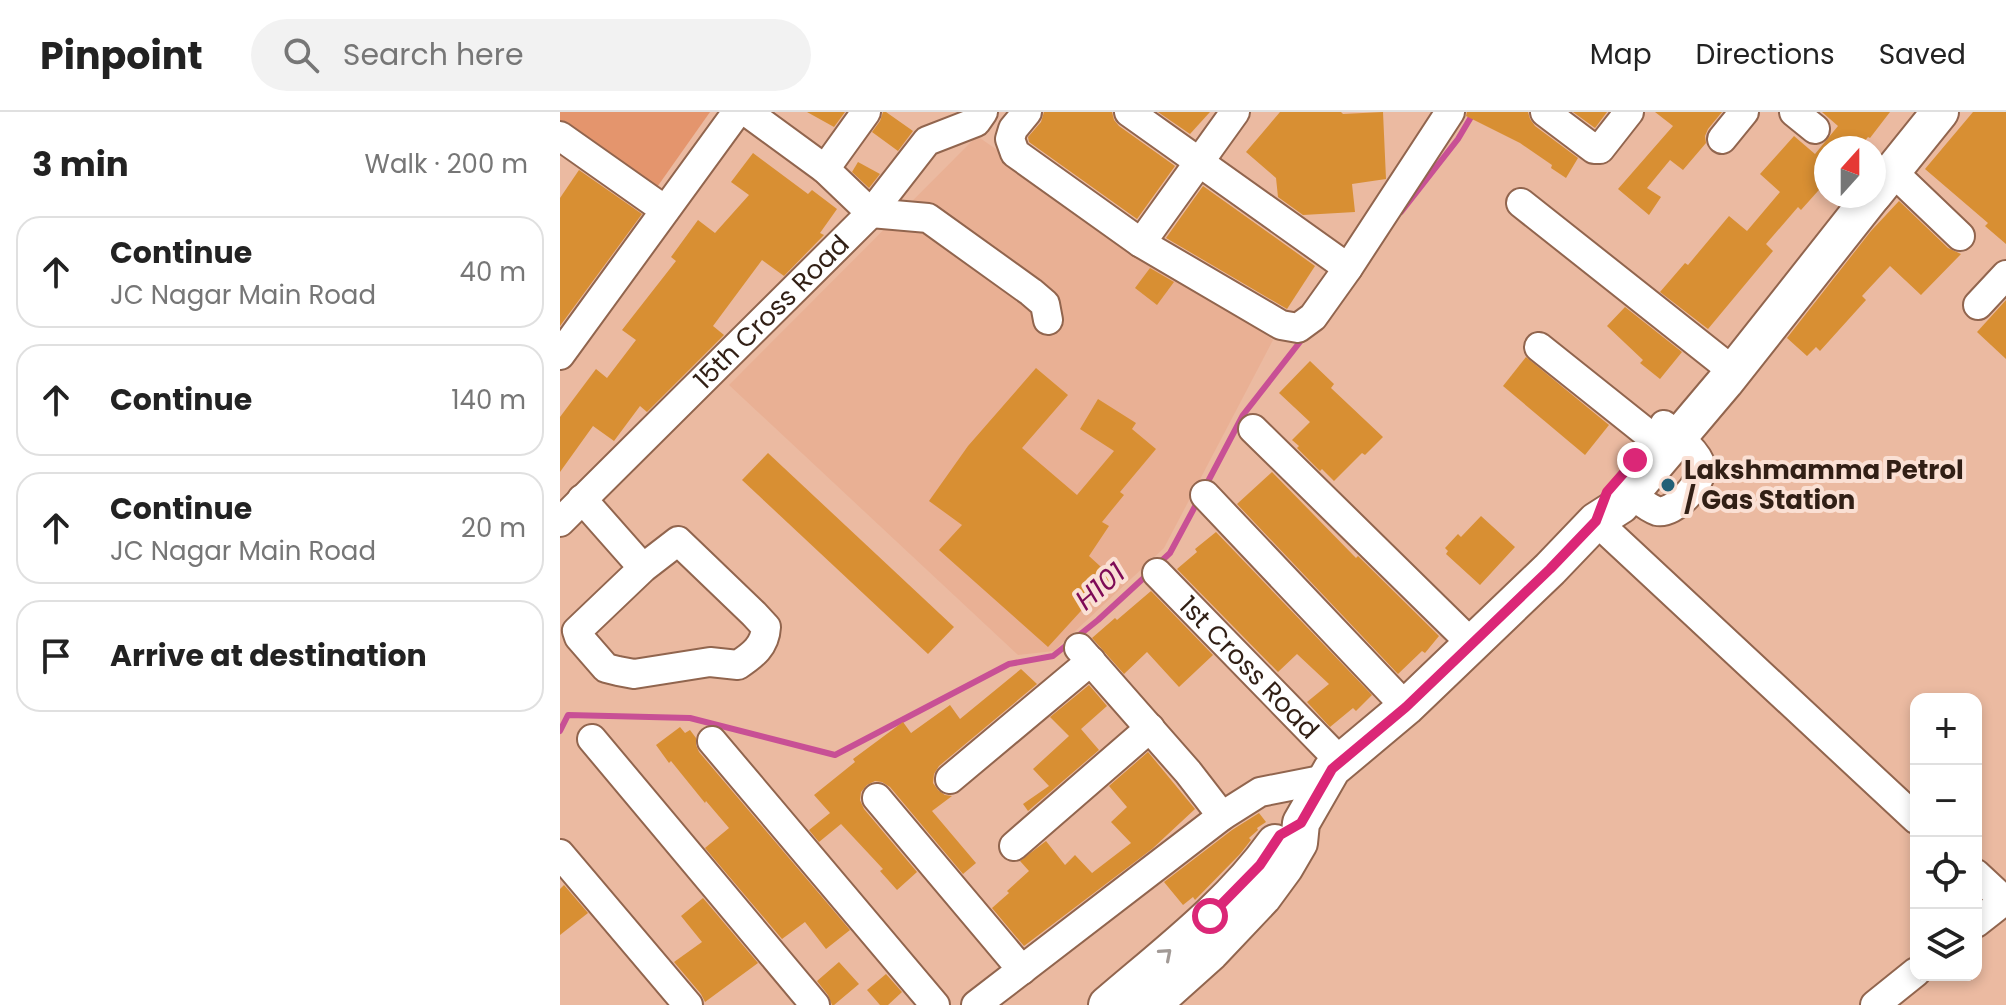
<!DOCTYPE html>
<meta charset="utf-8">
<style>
body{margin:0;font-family:Poppins,sans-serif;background:#f2f2f2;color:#222}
.controls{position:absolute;right:24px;bottom:24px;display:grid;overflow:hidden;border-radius:16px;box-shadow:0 4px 12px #0003}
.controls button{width:72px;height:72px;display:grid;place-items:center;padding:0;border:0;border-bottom:2px solid #e0e0e0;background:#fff;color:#222;font:40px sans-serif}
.compass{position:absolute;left:1254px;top:24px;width:72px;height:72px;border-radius:50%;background:#fff;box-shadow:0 4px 12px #0003;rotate:21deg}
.stop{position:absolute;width:24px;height:24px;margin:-18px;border:6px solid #db2777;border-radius:50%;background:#fff}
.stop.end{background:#db2777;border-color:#fff;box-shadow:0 2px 8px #0008}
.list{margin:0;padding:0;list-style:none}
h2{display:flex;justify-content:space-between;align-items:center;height:104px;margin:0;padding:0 32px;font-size:34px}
h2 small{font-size:26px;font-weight:400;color:#767676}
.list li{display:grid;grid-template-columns:52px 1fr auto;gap:24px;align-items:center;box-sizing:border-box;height:112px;margin:0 16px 16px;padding:0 16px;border:2px solid #e0e0e0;border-radius:24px}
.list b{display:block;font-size:30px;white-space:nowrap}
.list p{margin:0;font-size:26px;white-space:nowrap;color:#767676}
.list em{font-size:26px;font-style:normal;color:#767676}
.icon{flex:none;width:44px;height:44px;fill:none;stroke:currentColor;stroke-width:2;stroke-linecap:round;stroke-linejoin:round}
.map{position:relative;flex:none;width:1446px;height:893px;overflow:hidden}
header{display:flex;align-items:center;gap:48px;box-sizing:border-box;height:112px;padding:0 40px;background:#fff;border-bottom:2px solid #e0e0e0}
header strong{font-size:38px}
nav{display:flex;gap:44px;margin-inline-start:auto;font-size:28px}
.search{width:560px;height:72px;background:#f2f2f2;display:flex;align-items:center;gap:20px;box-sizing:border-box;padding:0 28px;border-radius:44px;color:#767676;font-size:30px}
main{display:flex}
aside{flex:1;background:#fff}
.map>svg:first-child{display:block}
.built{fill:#e9b094}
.green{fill:#e4956d}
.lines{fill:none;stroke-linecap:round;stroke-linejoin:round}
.stream{stroke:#c85095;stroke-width:6}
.building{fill:#d88f33}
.minor-casing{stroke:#91654e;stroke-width:32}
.major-casing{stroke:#91654e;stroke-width:40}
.minor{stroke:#fff;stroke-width:28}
.major{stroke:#fff;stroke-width:36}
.oneway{stroke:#a29a96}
.route{stroke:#db2777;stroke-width:10}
.poi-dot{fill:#236077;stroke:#fae0d4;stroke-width:3}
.labels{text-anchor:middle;stroke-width:8;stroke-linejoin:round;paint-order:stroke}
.street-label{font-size:26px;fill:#311f15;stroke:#fae0d4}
.poi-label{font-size:26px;font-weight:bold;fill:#311f15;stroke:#fae0d4;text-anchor:start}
.water-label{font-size:28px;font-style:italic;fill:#7e0b56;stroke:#fae0d4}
</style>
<header>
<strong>Pinpoint</strong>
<div class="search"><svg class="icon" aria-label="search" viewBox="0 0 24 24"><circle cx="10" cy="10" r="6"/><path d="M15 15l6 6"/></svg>Search here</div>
<nav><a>Map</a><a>Directions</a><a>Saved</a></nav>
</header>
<main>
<aside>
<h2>3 min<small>Walk · 200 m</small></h2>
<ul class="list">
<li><svg class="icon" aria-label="ahead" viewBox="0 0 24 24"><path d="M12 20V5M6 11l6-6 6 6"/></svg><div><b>Continue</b><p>JC Nagar Main Road</p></div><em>40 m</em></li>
<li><svg class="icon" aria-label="ahead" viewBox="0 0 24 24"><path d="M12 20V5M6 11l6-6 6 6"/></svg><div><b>Continue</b></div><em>140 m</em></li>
<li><svg class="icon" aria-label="ahead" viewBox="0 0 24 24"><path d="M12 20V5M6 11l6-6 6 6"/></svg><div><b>Continue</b><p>JC Nagar Main Road</p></div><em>20 m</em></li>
<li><svg class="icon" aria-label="arrive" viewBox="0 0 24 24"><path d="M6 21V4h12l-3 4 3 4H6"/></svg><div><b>Arrive at destination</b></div></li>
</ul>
</aside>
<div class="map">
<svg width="1446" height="893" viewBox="0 0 1446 893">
<rect width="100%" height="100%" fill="#ebbaa1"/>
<polygon class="built" points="417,24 713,228 604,436 494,539 458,543 169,273"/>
<polygon class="green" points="0,0 150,0 95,78 0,9"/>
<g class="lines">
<g class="stream">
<polyline points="841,100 898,27 914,0"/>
<polyline points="644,377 683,303 743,226"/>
<polyline points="596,454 610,441 639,387"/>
<polyline points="0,619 8,603 130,606 275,643 449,552 493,544 538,508 588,462"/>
</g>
</g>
<g class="building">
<polygon points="247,0 285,0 274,15"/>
<polygon points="323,0 326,0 353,19 338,39 312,20 320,9"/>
<polygon points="484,0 552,0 554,8 559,14 615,54 577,107 469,30 468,25 481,10"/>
<polygon points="598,0 650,0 630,22"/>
<polygon points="720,0 781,0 783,2 823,0 826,67 792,72 795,100 743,103 718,85 716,66 686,40"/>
<polygon points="907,0 968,0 970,7 975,14 1018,46 1006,66 991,56 992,53 960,31 906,4"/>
<polygon points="1013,0 1047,0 1035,16"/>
<polygon points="1095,0 1162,0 1148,17 1145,24 1146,31 1123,58 1110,48 1087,76 1101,85 1089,103 1058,77 1113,14"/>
<polygon points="1262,0 1330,0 1310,26 1308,25 1299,36 1266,36 1266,70 1241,98 1238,95 1206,132 1213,139 1148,217 1100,180 1125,151 1128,153 1169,104 1187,119 1220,80 1200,62 1234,24 1255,42 1278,14"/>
<polygon points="1413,0 1446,0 1446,132 1425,114 1428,111 1365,57"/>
<polygon points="193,41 248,82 252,78 277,97 260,121 264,123 224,164 202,148 153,214 164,223 87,300 80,294 54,329 33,314 0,360 0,305 36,257 47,266 76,228 62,218 116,149 111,145 138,108 155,121 189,83 171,70"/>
<polygon points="298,50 320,62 309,76 292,60"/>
<polygon points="19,58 82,102 0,214 0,86"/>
<polygon points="643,74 755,154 727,197 606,126"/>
<polygon points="1339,89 1388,136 1401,142 1361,183 1330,154 1302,184 1306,188 1260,239 1256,235 1247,244 1227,226 1311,119"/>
<polygon points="590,156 614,170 597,193 575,176"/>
<polygon points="1446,188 1446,247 1417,220"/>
<polygon points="1065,195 1122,240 1100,267 1080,251 1083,248 1047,214"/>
<polygon points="966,245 1049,313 1025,343 943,274"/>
<polygon points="750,249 774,272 771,276 823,325 805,343 802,341 774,369 762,357 760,359 737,336 739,334 732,328 750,310 719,281"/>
<polygon points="476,256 508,283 462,336 517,383 554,339 520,317 538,287 576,311 572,317 596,337 560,380 564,383 542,410 549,414 529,444 552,465 488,535 379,438 402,413 369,389 408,334"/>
<polygon points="208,341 394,515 368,542 182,368"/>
<polygon points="712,360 796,446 798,444 879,524 865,541 862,539 838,562 677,392"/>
<polygon points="921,404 955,435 920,473 886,442 888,439 885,436 898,422 901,425"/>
<polygon points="656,420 812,583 796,599 793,596 770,615 747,590 769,572 737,542 718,560 617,457 637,440 635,437"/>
<polygon points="591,479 653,543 619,575 587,540 564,562 532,526 555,506 557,508"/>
<polygon points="461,557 477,572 379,654 374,662 373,671 378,678 385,683 392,684 372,699 416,751 403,762 330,675 322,670 315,669 307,673 301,680 300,688 304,697 357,760 337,778 320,759 323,757 281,712 259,730 249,718 270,701 254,683 295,650 293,647 343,610 351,621 390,593 400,607"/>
<polygon points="529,573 547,594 521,617 539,638 468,699 463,692 489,674 473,657 509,624 490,605"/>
<polygon points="120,615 125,621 130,618 136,626 136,633 139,640 290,818 266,837 245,810 222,827 145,736 169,716 146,689 145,691 111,649 109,651 96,633"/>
<polygon points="588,640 635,697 592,737 464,834 432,796 449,781 447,779 469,759 460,749 486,729 505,753 515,743 532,761 571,731 551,710 567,695 549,674"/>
<polygon points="699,701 706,710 697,716 698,718 689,726 691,728 680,742 635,788 633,785 623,793 604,770 672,718"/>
<polygon points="4,773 28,801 0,823 0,777"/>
<polygon points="143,786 198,851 145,890 141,882 114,850 142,830 121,804"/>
<polygon points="279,850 299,872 274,893 272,893 268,883 257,869"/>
<polygon points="326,862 342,880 328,893 320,893 307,878"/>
</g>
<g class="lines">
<defs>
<g id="minor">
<polyline points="187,0 265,57 311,101 368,106 471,180 485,192 488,208"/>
<polyline points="467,0 453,17 450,27 455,41 581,131 721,213 738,216 753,205 788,156"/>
<polyline points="569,0 788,156 890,0"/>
<polyline points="985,0 1034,37 1040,37 1069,0"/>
<polyline points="1234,0 1255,17"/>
<polyline points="0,24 105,98"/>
<polyline points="1162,27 1184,0"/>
<polyline points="265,57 306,0"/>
<polyline points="1332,59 1400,124"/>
<polyline points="961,91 1173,259"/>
<polyline points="581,131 675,0"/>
<polyline points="1418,193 1446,163"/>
<polyline points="979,235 1093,326"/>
<polyline points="0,243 177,0"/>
<polyline points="693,317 912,532"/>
<path d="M1071,382C1079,388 1088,396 1097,399C1114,403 1144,370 1141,354C1138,340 1115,322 1104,313"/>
<polyline points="645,383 846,595"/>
<path d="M22,387L83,456L17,519L19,525L46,556L58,559L74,562L150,550L178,553C193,543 205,534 206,515L194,502L118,429L83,456"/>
<polyline points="1036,409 1356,707"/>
<path id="s1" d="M0,410L311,101L367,29L416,10L423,0"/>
<path id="s2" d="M597,461L780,649"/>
<polyline points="519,536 628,660 662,704"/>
<polyline points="32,627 255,893"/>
<polyline points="152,629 375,893"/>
<polyline points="390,667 531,549"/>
<polyline points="317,686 462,858"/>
<polyline points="454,734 590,616"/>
<polyline points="0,742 128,893"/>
<polyline points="1416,762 1446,790"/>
<polyline points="1416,811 1444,789"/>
<polyline points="416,893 662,704 700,680 766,667"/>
<polyline points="1315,893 1356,860"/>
</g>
<g id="major">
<polyline points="1314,82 1380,0"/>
<path d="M547,893C605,843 670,794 715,731"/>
<polyline points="592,893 651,840 703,785 725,755 739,731 741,711 772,657 846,595 990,457 1036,409 1061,393 1165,270 1312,84"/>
</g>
</defs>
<use href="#minor" class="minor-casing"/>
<use href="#major" class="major-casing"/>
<use href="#minor" class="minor"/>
<use href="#major" class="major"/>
</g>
<defs><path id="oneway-chevron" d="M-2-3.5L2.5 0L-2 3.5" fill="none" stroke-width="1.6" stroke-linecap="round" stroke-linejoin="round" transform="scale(2)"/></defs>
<use class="oneway" href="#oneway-chevron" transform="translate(606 842) rotate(-41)"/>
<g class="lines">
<polyline class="route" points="650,804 700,753 720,723 741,711 772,657 846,595 990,457 1036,409 1047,380 1075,348"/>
</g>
<circle class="poi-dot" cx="1108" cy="373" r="8"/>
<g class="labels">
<g class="street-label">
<text dy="9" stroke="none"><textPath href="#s1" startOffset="298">15th Cross Road</textPath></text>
<text dy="9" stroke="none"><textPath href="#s2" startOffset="132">1st Cross Road</textPath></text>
</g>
<g class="poi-label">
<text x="1124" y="367">Lakshmamma Petrol<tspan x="1124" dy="30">/ Gas Station</tspan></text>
</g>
<g class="water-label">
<text transform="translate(540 474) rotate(-41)" y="10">H101</text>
</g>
</g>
</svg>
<div class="controls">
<button>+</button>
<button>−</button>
<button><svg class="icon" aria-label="locate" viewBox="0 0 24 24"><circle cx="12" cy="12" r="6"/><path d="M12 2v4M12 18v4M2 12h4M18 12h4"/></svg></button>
<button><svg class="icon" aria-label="layers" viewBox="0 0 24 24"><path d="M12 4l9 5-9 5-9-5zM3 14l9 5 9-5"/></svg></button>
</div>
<svg class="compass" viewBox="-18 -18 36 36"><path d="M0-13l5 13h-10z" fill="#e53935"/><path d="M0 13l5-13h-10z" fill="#767676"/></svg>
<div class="stop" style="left:650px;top:804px"></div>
<div class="stop end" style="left:1075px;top:348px"></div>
</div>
</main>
